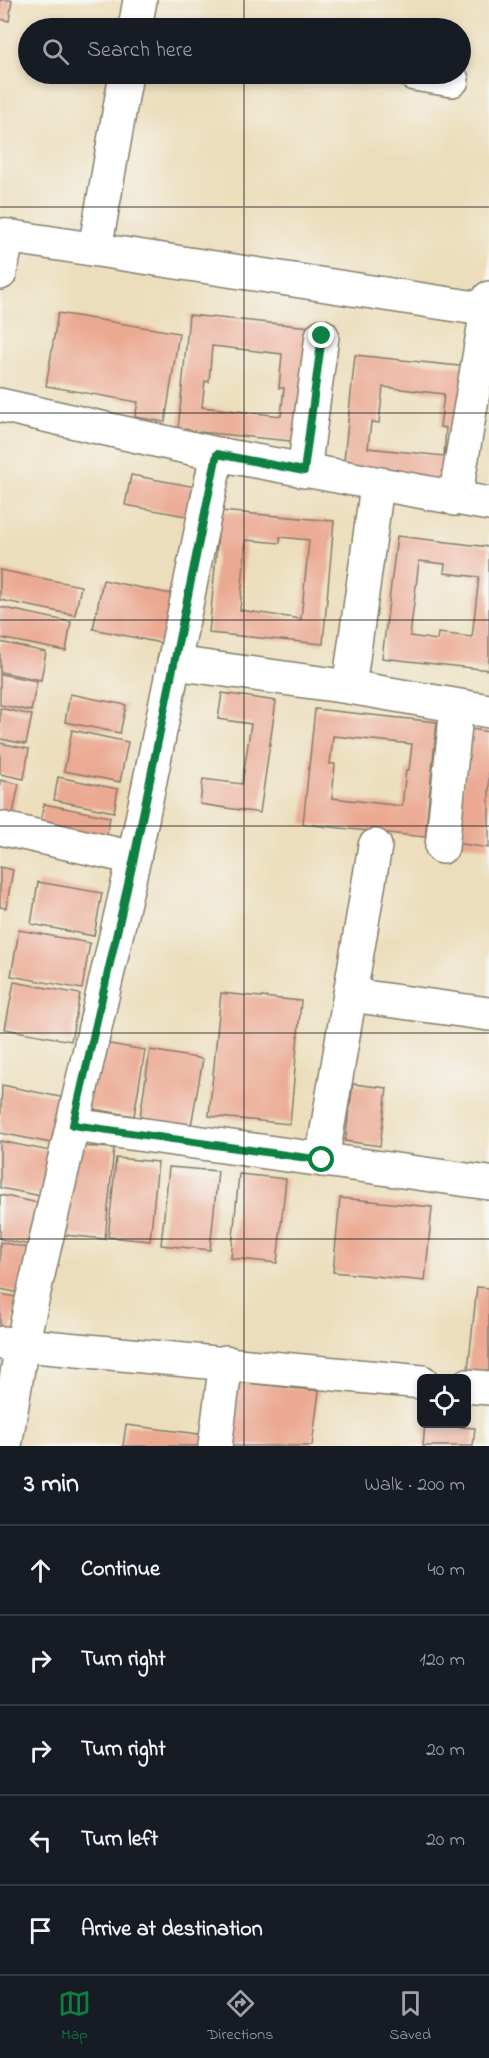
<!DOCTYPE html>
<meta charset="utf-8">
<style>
body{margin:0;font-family:"Indie Flower",sans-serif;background:#20242c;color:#f1f3f6}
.controls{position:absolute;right:18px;bottom:18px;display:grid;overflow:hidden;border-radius:9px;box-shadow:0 3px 9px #0003}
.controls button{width:54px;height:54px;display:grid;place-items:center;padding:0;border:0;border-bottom:2px solid #363941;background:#171b24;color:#f1f3f6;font:30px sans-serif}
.stop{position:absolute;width:18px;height:18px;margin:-14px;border:4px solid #0b8043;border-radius:50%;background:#fff}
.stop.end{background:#0b8043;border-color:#fff;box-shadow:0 2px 6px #0008}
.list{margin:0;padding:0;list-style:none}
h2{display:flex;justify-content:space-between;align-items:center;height:78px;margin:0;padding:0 24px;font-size:26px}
h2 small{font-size:20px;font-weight:400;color:#9ea1a6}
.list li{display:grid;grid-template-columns:39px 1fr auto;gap:18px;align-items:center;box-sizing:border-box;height:90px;padding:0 24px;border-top:2px solid #363941}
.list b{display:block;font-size:22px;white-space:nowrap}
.list em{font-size:20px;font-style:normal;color:#9ea1a6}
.icon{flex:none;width:33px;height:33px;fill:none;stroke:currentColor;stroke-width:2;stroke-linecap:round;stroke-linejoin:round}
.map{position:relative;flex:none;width:489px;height:1446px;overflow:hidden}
.search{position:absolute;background:#171b24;box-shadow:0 3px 9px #0003;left:18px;right:18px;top:18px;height:66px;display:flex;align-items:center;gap:15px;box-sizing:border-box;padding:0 21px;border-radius:33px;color:#9ea1a6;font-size:22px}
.sheet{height:528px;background:#171b24}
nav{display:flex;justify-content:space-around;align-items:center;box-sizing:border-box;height:84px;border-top:2px solid #363941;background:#171b24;font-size:16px;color:#9ea1a6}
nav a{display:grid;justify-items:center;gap:3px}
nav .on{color:#0b8043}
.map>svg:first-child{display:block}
.building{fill:#eba992;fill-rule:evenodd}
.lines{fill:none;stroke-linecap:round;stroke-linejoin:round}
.street-casing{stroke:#847d6c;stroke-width:36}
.street{stroke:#fff;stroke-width:33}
.route{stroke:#0b8043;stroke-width:8}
.grid{fill:none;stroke:#1c1c1c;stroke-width:1.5;stroke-opacity:0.55}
</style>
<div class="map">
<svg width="489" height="1446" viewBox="0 0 489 1446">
<rect width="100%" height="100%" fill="#f6f6f2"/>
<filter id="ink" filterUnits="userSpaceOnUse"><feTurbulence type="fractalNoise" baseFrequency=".0167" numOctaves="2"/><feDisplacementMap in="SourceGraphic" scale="12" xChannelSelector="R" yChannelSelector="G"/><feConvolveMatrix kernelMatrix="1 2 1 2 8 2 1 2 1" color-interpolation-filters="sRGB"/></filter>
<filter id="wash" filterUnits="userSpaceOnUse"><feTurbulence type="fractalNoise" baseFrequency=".008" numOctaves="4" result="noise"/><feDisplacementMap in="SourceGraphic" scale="24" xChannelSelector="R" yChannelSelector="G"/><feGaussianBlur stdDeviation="1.35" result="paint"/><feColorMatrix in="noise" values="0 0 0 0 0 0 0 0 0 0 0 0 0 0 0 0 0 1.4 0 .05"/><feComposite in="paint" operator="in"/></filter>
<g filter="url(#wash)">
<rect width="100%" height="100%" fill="#ecdebc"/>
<g id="blocks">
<g class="building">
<polygon points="0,0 12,0 9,21 0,19"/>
<polygon points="58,313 179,333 165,422 135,417 138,402 46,386"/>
<path d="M189,315L311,327L300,442L178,430ZM212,346L282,354L279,388H284L281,416L202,407L205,381L209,382Z"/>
<path d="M355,355L477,368L465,483L343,470ZM383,387L444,394L440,427L446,428L444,456L368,448L371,422L379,423Z"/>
<polygon points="131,475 196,487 191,517 125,505"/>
<path d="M220,511L334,521L323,644L209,633ZM280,537L309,540L301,619L240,610L246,540L280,543Z"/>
<path d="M397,536L489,547V670L382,658ZM419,561L445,564L444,573L479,577L472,637L438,633L437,640L410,636Z"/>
<polygon points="0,570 81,586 75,615 0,600"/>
<polygon points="103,580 176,595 166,644 93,629"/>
<polygon points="0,607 71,622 66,651 0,638"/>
<polygon points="0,642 46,652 41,680 0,672"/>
<polygon points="0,674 37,681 31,711 0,705"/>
<polygon points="222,693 276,701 260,813 200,804 203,779 242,784 251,724 218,719"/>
<polygon points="70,694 126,705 120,733 65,722"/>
<polygon points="0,708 32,715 26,744 0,739"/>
<path d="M315,709L437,722L425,837L303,824ZM333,736L412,744L409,770H406L402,806L332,798L335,764H330Z"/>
<polygon points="471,729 489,732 489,848 455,843"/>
<polygon points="72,730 128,742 120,782 64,771"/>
<polygon points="0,743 29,749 24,779 0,774"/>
<polygon points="58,777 118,789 114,812 54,800"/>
<polygon points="0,780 19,784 12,818 0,815"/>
<polygon points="44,804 110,817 105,846 38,832"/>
<polygon points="0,867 13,870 6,908 0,907"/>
<polygon points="38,882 102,893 94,936 31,924"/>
<polygon points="19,930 90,943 82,989 11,976"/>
<polygon points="14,982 80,994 71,1041 5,1029"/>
<polygon points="221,993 301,1001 290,1124 209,1116"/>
<polygon points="98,1042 145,1050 134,1116 87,1108"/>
<polygon points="150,1050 203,1059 191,1126 140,1117"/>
<polygon points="353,1084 387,1088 380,1146 345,1141"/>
<polygon points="2,1085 65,1098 56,1144 0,1133"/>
<polygon points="0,1141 50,1151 41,1196 0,1188"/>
<polygon points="77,1146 114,1148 105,1239 55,1234"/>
<polygon points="116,1158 158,1162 150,1241 108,1237"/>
<polygon points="169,1167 218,1171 210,1250 161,1245"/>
<polygon points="239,1174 286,1179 277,1263 231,1258"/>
<polygon points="0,1195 39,1203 30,1245 0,1239"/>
<polygon points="340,1198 432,1207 425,1281 333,1272"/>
<polygon points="0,1242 28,1248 20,1293 0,1289"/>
<polygon points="477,1287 489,1288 489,1381 467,1378"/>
<polygon points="0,1294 17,1297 11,1332 0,1330"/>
<polygon points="230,1381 319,1391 312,1446 222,1446"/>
<polygon points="425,1424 475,1428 473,1446 423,1446"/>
<polygon points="126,1425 215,1436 214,1446 123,1446"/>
</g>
</g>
</g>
<g filter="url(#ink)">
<use href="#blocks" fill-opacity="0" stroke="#847d6c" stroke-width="1.5"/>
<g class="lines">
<defs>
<g id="street">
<polyline points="135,28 140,0"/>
<polyline points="414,74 452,80"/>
<polyline points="0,235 489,310"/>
<polyline points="95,249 126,74"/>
<polyline points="0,273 8,236"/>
<polyline points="0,405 217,454 489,504"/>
<polyline points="304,471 322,336"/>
<polyline points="455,499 489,298"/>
<polyline points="174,663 349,687 489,711"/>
<polyline points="349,687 377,486"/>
<polyline points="0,828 134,858"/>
<polyline points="442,847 457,707"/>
<polyline points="350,995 489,1014"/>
<polyline points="73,1125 489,1183"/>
<polyline points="322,1160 375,846"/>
<polyline points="2,1343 422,1382"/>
<polyline points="466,1386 489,1388"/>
<polyline points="5,1446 22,1344 134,858 217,454"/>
<polyline points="215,1446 226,1362"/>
</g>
</defs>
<use href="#street" class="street-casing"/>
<use href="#street" class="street"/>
</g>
</g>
<g class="lines" filter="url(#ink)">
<polyline class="route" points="322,336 304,471 217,454 134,858 73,1125 322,1160"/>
</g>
<path class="grid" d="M244,0V28M244,74V1446M0,207H489M0,413H489M0,620H489M0,826H489M0,1033H489M0,1239H489"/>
</svg>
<div class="controls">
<button><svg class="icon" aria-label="locate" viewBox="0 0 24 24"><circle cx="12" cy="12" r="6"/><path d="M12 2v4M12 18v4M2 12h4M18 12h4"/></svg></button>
</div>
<div class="stop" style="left:322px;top:1160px"></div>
<div class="stop end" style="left:322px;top:336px"></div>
<div class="search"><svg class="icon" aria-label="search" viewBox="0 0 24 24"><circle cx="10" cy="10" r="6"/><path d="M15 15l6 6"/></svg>Search here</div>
</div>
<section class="sheet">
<h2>3 min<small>Walk · 200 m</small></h2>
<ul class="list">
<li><svg class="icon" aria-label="ahead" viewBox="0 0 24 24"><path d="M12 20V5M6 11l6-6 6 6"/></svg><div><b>Continue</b></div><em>40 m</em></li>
<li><svg class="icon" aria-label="right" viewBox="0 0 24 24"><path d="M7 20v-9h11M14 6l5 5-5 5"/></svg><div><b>Turn right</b></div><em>120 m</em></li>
<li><svg class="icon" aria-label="right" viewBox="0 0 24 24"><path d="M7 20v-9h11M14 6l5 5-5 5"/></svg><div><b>Turn right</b></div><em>20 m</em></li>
<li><svg class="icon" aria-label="left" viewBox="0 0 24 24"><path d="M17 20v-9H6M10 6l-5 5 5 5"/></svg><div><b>Turn left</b></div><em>20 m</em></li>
<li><svg class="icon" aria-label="arrive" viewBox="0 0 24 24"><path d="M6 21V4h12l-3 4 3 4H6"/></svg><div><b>Arrive at destination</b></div></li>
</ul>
</section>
<nav>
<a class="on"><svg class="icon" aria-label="map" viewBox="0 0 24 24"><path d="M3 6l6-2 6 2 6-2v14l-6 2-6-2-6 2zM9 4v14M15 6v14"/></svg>Map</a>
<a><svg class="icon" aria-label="directions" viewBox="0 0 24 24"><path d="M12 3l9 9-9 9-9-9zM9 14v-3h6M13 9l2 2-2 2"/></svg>Directions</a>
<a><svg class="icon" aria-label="saved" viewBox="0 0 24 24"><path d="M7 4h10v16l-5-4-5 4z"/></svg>Saved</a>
</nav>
